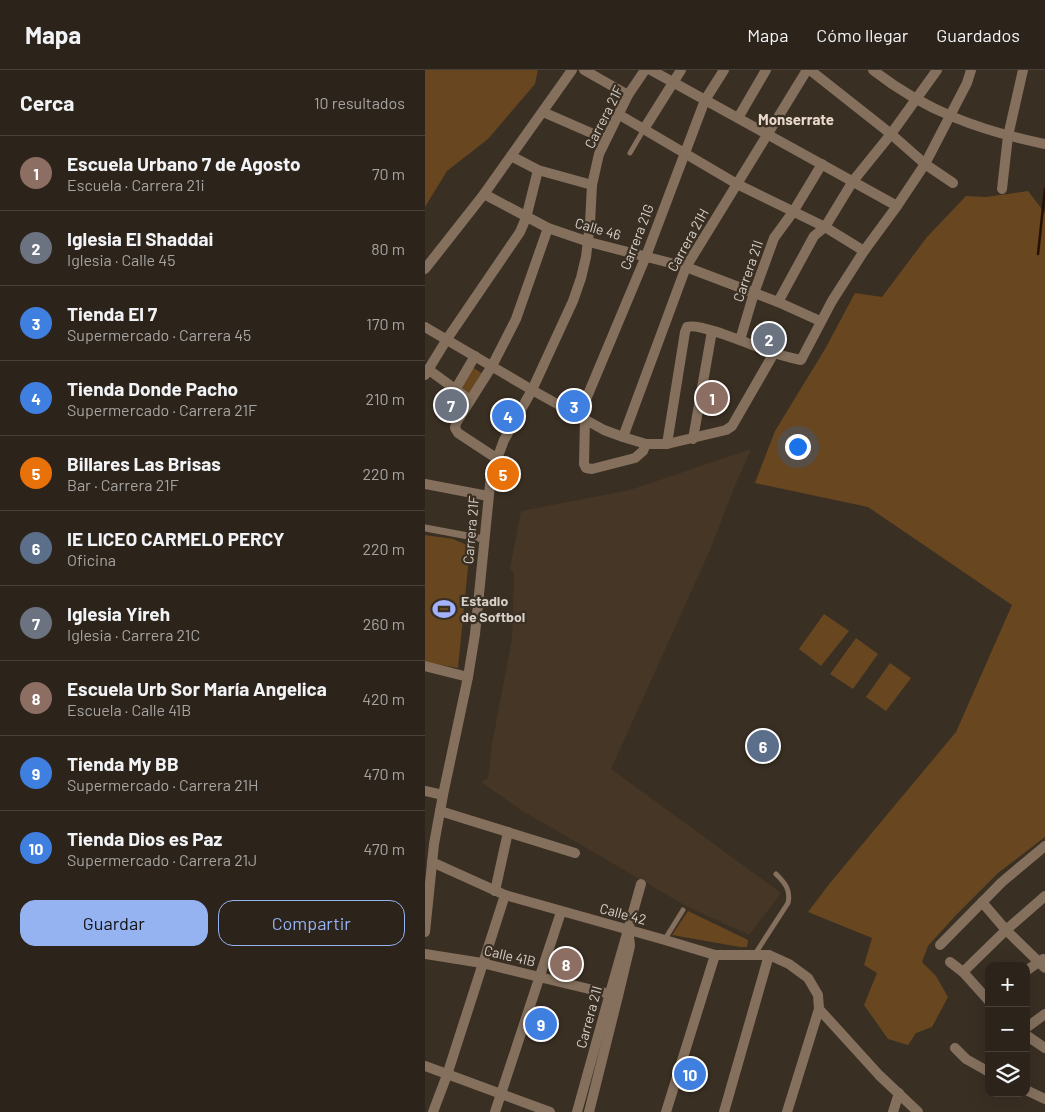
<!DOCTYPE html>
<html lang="es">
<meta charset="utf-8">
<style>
body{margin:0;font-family:Barlow,sans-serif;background:#342b23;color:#f1f3f6}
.controls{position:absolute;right:15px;bottom:15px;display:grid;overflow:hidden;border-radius:10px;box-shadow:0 5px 20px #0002}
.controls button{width:45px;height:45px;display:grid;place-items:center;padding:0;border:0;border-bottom:1px solid #484039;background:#2c231a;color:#f1f3f6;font:25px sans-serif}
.you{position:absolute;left:372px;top:376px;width:18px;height:18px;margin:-12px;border:4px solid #fff;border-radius:50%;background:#1a73e8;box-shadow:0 0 0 8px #1a73e833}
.badge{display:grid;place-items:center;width:32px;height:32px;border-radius:50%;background:#95b2f1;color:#fff;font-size:16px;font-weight:700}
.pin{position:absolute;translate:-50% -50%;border:2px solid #fff;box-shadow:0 1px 5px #0006}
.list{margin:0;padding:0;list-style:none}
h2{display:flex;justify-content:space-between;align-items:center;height:65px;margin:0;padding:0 20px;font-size:21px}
h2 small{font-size:16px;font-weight:400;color:#a6a4a2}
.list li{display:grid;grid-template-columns:32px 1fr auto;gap:15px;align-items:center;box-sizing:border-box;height:75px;padding:0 20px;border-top:1px solid #484039}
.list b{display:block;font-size:19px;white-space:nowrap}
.list p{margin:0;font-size:16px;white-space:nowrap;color:#a6a4a2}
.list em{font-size:16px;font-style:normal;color:#a6a4a2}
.actions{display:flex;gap:10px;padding:15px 20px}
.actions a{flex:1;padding:11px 0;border:1px solid #95b2f1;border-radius:15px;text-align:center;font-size:18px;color:#95b2f1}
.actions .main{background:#95b2f1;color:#111}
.icon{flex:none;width:28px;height:28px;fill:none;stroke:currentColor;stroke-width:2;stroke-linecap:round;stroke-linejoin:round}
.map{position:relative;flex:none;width:620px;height:1042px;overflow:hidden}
header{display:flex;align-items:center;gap:30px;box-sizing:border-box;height:70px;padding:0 25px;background:#2c231a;border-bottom:1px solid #484039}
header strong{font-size:24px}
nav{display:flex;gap:28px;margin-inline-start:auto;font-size:18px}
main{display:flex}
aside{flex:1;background:#2c231a}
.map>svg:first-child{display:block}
.built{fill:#463625}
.green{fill:#674620}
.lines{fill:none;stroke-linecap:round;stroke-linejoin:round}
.stream{stroke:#271200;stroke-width:2.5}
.service{stroke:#84705d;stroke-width:5}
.pedestrian{stroke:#84705d;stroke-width:7}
.minor{stroke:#84705d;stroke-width:10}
.tertiary{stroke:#84705d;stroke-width:10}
.labels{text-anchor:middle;stroke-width:4.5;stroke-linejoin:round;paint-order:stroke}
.street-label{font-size:14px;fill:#d7d0c8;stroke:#3a2f23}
.poi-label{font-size:14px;font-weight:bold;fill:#d7d0c8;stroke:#3a2f23;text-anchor:start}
.neighbourhood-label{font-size:15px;font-weight:bold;fill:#e9dacb;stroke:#3a2f23}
</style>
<header>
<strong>Mapa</strong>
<nav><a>Mapa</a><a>Cómo llegar</a><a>Guardados</a></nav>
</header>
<main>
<aside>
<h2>Cerca<small>10 resultados</small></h2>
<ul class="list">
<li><span class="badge" style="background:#8d6e63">1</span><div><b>Escuela Urbano 7 de Agosto</b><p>Escuela · Carrera 21i</p></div><em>70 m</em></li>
<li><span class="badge" style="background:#6b7280">2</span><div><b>Iglesia El Shaddai</b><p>Iglesia · Calle 45</p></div><em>80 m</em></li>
<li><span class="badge" style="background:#3f7fe0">3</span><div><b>Tienda El 7</b><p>Supermercado · Carrera 45</p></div><em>170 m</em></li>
<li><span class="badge" style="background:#3f7fe0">4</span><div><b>Tienda Donde Pacho</b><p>Supermercado · Carrera 21F</p></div><em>210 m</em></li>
<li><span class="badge" style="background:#e8710a">5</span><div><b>Billares Las Brisas</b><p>Bar · Carrera 21F</p></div><em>220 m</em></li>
<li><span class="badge" style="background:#5c6f8a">6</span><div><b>IE LICEO CARMELO PERCY</b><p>Oficina</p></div><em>220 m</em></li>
<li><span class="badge" style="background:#6b7280">7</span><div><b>Iglesia Yireh</b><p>Iglesia · Carrera 21C</p></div><em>260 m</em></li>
<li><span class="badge" style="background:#8d6e63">8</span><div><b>Escuela Urb Sor María Angelica</b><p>Escuela · Calle 41B</p></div><em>420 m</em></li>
<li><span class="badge" style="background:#3f7fe0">9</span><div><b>Tienda My BB</b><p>Supermercado · Carrera 21H</p></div><em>470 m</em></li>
<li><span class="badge" style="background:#3f7fe0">10</span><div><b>Tienda Dios es Paz</b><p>Supermercado · Carrera 21J</p></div><em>470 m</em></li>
</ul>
<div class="actions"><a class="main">Guardar</a><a>Compartir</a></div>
</aside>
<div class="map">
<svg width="620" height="1042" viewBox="0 0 620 1042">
<rect width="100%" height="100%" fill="#3a2f23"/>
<polygon class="built" points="326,379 309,418 285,480 186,699 356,823 324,865 261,836 96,740 56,712 63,708 67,674 87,569 89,504 85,498 96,441 205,420"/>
<g class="green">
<polygon points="0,0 113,0 110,14 63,69 22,101 0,137"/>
<polygon points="603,121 620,143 620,767 573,803 531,845 503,876 497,892 511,906 523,927 507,957 491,963 483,975 463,969 439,935 452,903 439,895 447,868 383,842 405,813 531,662 587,535 443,437 330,413 350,361 400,279 430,223 457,227 502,167 541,126 561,127"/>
<polygon points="47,297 58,304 42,327 33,321"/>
<polygon points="0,465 28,469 42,475 44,487 33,598 0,592"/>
<polygon points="399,544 424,561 396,596 374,579"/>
<polygon points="431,568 453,584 428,619 405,604"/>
<polygon points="465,593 486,608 461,641 441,627"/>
<polygon points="263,841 323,870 322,877 315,877 247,865"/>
</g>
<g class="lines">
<polyline class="stream" points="613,184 620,119"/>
<g class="service">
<polyline points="205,83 219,59"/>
<polyline points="240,869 258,840"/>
<path d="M330,884L363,833C366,820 360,813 351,804"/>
</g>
<polyline class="pedestrian" points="0,458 59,469"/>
<g class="minor">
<polyline points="159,0 203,25"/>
<polyline points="226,0 472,136"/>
<polyline points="385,0 466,64 500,94 528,113"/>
<path d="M448,0C500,41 556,61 620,74"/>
<polyline points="118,42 180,69"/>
<polyline points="193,44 312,114 400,157 439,181"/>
<polyline points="313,48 341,0"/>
<polyline points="219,59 256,0"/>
<polyline points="86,86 113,100 167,115"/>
<polyline points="577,119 583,66 598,0"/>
<polyline points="59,124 123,158 164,172 261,197 353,232 395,251"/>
<polyline points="0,199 59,124 147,0"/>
<polyline points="353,232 389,166 400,157 428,111 466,64 512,0"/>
<polyline points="0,257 107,320 179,360 198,367 221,374 242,374 301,360 307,356 349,283"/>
<polyline points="315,270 329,223 349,168 368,142 397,94"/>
<polyline points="4,300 45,330"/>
<polyline points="0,305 22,269 95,162 101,148 113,100"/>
<polyline points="30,320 50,286"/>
<polyline points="154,346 221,186 280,30 299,0"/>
<polyline points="160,349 159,394 161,398 167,399 210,388 218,381 221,374"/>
<polyline points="198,367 261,197 382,0"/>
<polyline points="268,369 287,261"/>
<path d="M242,374L260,262L262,257C275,252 333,278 349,283C358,286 367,288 376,290L407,231L439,181L472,136L500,94L542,13L546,0"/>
<polyline points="71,388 33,363 30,358 31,353 67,296 91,249 123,158"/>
<polyline points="0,414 63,426"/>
<polyline points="0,596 43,607"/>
<polyline points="0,721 18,725"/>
<polyline points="15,741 150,783"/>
<polyline points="7,792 80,825 240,870 290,885 344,885 364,894 383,908 393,925 394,939 362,1042"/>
<polyline points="70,821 83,762"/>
<polyline points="557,832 581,860 620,898"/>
<polyline points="515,875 577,812 620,776"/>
<polyline points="525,892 538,902 564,931"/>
<polyline points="601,901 618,889"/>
<polyline points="538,902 581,860 620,826"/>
<polyline points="185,923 216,814"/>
<polyline points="193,926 205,876 204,866"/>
<polyline points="394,939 454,1005 493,1042"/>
<polyline points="601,958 620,944"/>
<polyline points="601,965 620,978"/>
<polyline points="530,978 541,989 564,1002"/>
<polyline points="0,996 125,1042"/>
<polyline points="601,1020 620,1029"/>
<polyline points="8,1042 22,1005 80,825"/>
<polyline points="70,1042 136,842"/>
<polyline points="241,1042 290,885"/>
<polyline points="299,1042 344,885"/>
<polyline points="468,1042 474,1023"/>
</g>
<g class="tertiary">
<polyline points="0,862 9,774 18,725 43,607 50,564 66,405 79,370 107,320 148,231 156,208 161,187 165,153 167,115 174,84 203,25 220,0"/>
<polyline points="0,884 57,893 193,926 164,1042"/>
<polyline points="152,1042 185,923"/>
</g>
</g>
<defs>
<symbol id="stadium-bare" viewBox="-9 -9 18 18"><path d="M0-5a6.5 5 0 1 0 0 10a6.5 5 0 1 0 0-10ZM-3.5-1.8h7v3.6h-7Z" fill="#a2b2fd" stroke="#3a2f23" stroke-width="2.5" paint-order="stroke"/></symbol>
</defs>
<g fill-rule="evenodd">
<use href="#stadium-bare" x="3" y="523" width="32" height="32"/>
</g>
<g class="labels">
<g class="street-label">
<text transform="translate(179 47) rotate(-63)" y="5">Carrera 21F</text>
<text transform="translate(173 159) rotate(16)" y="5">Calle 46</text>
<text transform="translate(212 167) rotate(-69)" y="5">Carrera 21G</text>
<text transform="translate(263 170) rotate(-61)" y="5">Carrera 21H</text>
<text transform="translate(323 201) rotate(-71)" y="5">Carrera 21I</text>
<text transform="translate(46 460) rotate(-85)" y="5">Carrera 21F</text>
<text transform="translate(198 844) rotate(15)" y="5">Calle 42</text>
<text transform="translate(85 886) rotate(13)" y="5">Calle 41B</text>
<text transform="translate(164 947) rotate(-75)" y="5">Carrera 21I</text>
</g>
<g class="poi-label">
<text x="36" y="536">Estadio<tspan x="36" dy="16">de Softbol</tspan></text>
</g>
<g class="neighbourhood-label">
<text x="371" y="55">Monserrate</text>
</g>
</g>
</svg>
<div class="controls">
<button>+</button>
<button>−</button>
<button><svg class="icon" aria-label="layers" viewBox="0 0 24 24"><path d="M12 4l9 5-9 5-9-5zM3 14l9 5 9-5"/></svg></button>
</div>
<div class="you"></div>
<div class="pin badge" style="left:287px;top:328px;background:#8d6e63">1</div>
<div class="pin badge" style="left:344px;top:269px;background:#6b7280">2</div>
<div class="pin badge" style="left:149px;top:336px;background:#3f7fe0">3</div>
<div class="pin badge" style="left:83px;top:346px;background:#3f7fe0">4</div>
<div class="pin badge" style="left:78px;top:404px;background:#e8710a">5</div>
<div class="pin badge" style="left:338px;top:676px;background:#5c6f8a">6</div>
<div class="pin badge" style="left:26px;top:335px;background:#6b7280">7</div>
<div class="pin badge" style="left:141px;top:894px;background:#8d6e63">8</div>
<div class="pin badge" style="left:116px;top:954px;background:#3f7fe0">9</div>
<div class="pin badge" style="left:265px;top:1004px;background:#3f7fe0">10</div>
</div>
</main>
